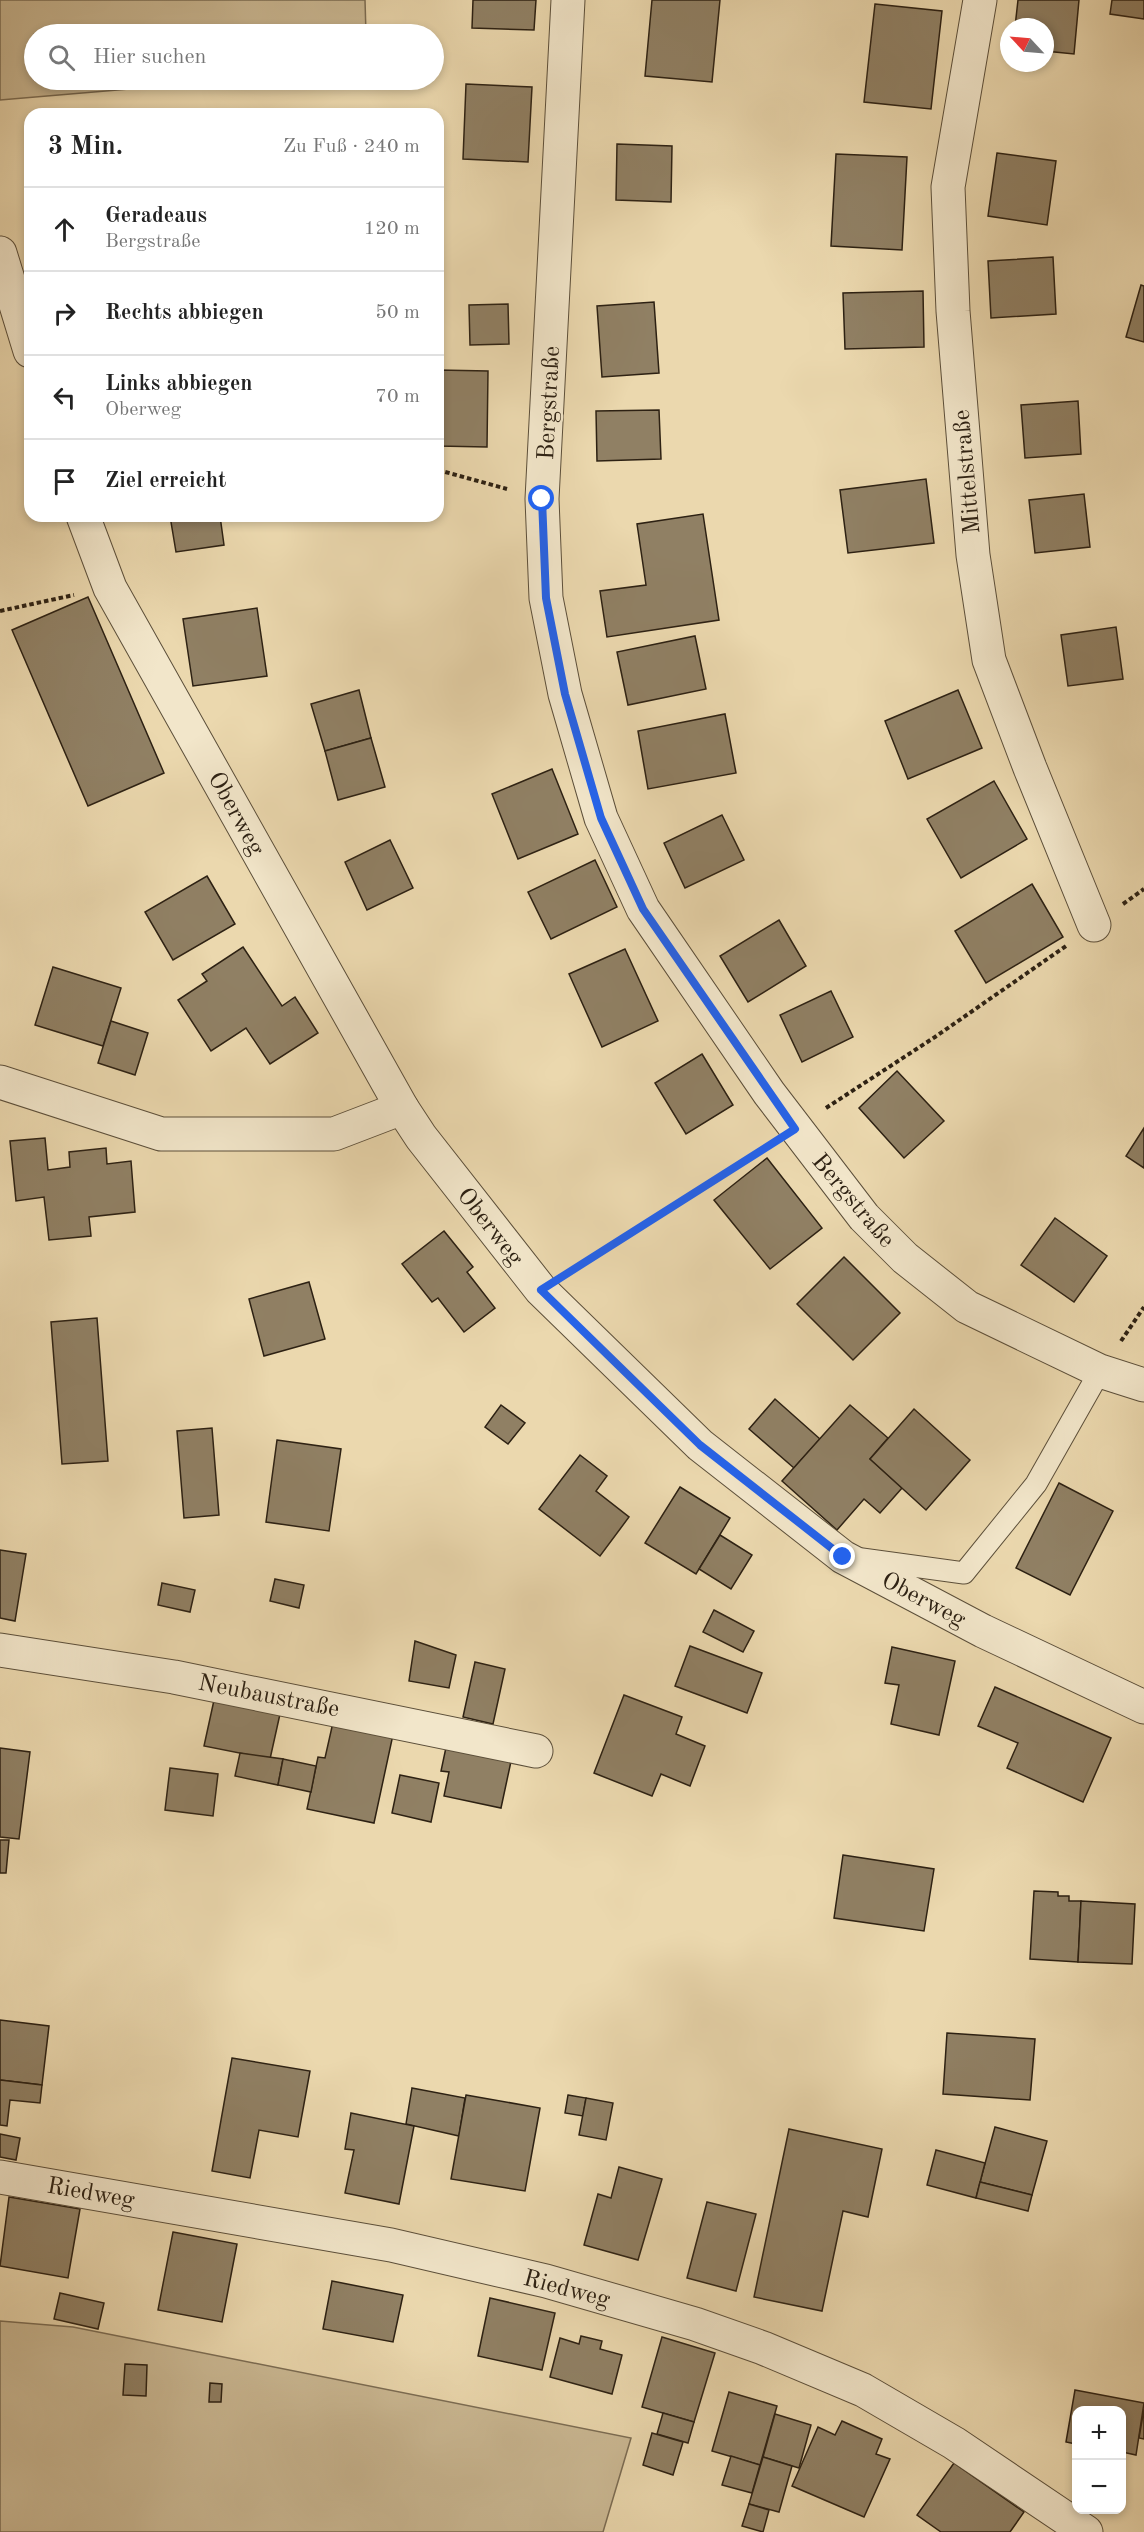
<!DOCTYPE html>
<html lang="de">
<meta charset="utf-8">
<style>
body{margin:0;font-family:"Old Standard TT",serif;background:#f6f6f6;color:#222}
.controls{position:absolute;right:18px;bottom:18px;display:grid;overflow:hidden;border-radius:12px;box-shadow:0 3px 9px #0003}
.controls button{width:54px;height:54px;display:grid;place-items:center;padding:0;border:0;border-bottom:2px solid #e0e0e0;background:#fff;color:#222;font:30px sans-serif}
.compass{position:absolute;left:1000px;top:18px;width:54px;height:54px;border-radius:50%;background:#fff;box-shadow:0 3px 9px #0003;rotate:296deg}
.stop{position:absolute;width:18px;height:18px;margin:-14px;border:4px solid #2563eb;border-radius:50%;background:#fff}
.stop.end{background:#2563eb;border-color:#fff;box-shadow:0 2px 6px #0008}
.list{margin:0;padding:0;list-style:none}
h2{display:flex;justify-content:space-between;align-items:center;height:78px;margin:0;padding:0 24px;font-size:26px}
h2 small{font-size:20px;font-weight:400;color:#767676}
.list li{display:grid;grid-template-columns:39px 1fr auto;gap:18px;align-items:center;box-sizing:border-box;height:84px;padding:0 24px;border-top:2px solid #e0e0e0}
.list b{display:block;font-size:22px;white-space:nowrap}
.list p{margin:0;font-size:20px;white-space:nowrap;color:#767676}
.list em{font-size:20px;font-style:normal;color:#767676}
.icon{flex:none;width:33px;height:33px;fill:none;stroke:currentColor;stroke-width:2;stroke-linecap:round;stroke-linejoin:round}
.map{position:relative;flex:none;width:1144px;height:2532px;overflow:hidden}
.search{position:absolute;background:#fff;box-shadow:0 3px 9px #0003;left:24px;top:24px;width:420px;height:66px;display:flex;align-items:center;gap:15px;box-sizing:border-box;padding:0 21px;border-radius:33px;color:#767676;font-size:22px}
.panel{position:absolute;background:#fff;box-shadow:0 3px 9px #0003;left:24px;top:108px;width:420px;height:414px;border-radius:18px}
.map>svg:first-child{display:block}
.green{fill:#cbb994;stroke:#7c6d54;stroke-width:1.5}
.building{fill:#908064;stroke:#2d2113;stroke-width:1.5}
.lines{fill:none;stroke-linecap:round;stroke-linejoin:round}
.lane-casing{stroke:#5c4f3a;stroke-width:23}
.street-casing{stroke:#5c4f3a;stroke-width:35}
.path{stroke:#2d2113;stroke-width:4;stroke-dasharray:4.5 3;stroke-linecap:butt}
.lane{stroke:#f2e6ca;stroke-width:21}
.street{stroke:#f2e6ca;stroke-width:33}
.route{stroke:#2563eb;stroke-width:8}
.labels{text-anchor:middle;stroke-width:4.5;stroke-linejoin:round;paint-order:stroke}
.street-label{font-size:24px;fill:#2d2113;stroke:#f2e6ca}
</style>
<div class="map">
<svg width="1144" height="2532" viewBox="0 0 1144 2532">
<rect width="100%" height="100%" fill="#ebd8ae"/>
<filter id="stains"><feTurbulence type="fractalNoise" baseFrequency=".00333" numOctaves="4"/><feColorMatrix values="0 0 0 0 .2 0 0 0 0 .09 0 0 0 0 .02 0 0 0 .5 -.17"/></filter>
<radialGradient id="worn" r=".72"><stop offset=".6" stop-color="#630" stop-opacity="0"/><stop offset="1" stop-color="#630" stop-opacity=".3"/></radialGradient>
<g class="green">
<polygon points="0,0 365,0 366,34 34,34 34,80 235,80 0,100"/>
<polygon points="0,2321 73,2327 631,2438 603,2532 0,2532"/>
</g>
<g class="building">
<polygon points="473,0 536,0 534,30 472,28"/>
<polygon points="652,0 720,0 712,82 645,76"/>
<polygon points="1018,0 1079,0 1074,54 1045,51 1045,27 1015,27"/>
<polygon points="1112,0 1144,0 1144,19 1110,14"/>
<polygon points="875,4 942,11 931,109 864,102"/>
<polygon points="466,84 532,87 528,162 463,159"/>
<polygon points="617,144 672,146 671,202 616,200"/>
<polygon points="997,153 1056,161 1047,225 988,216"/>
<polygon points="836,154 907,157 902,250 831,246"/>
<polygon points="1053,257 1056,314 991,318 988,261"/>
<polygon points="1141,285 1144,286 1144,342 1126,337"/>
<polygon points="923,291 924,347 845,349 843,293"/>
<polygon points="654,302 659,373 602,377 597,306"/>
<polygon points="508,304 509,344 470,345 469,305"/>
<polygon points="438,370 488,371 487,447 438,446"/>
<polygon points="1078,401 1081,454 1025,458 1021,405"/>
<polygon points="659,410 661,459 597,461 596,411"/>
<polygon points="926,479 934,543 848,553 840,490"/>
<polygon points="1084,494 1090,547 1035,553 1029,500"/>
<polygon points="703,514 719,620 607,637 600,591 646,585 637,524"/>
<polygon points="170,516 220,516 224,545 176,552"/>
<polygon points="88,597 164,773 88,806 12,630"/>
<polygon points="257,608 267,676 193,686 183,619"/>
<polygon points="1116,627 1123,679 1068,686 1061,635"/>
<polygon points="695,636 706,689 628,705 617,652"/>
<polygon points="359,690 371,738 325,751 311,704"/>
<polygon points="958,690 982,748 908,779 885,721"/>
<polygon points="725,714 736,773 648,789 638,731"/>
<polygon points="371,738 385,787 338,800 325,751"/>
<polygon points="552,769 578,834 518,859 492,794"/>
<polygon points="994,781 1027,839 961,878 927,819"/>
<polygon points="722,815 744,860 685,888 664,843"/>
<polygon points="390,840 413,888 367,910 345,862"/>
<polygon points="595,860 617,907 551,939 528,892"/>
<polygon points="207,876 235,924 173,960 145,912"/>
<polygon points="1032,884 1063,937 986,983 955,931"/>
<polygon points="779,920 806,966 748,1002 720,956"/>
<polygon points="243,947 282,1006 295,997 318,1033 270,1064 246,1028 211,1051 178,1000 207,981 202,974"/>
<polygon points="625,949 658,1021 602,1047 569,974"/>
<polygon points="53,967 121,988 103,1046 35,1025"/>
<polygon points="831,991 853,1037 802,1062 780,1015"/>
<polygon points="111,1021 148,1033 135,1075 98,1063"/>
<polygon points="702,1054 733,1105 686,1134 655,1083"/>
<polygon points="897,1071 944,1121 904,1158 859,1108"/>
<polygon points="1144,1128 1144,1168 1126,1156"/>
<polygon points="45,1138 48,1170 70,1167 69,1152 106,1148 107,1164 131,1161 135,1212 89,1217 91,1236 49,1240 44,1197 16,1201 10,1141"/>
<polygon points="767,1158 822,1228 770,1269 714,1200"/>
<polygon points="1055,1218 1107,1256 1074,1302 1021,1265"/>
<polygon points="444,1231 473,1267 467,1272 495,1308 464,1332 438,1298 432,1302 402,1264"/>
<polygon points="844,1257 900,1313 853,1360 797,1304"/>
<polygon points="309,1282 325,1339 264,1356 249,1299"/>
<polygon points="97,1318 108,1461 62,1464 51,1322"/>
<polygon points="775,1399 820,1439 794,1468 749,1429"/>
<polygon points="501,1405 525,1423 508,1444 485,1427"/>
<polygon points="850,1405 888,1438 870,1459 902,1488 880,1513 864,1499 837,1530 782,1481"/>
<polygon points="914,1409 970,1460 926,1510 870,1459"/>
<polygon points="212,1428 219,1515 184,1518 177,1431"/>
<polygon points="277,1440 341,1449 329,1531 266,1522"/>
<polygon points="580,1455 607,1476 596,1491 629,1517 600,1556 539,1509"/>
<polygon points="1059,1483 1113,1511 1070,1595 1016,1568"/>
<polygon points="680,1487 730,1518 696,1574 645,1543"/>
<polygon points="720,1535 752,1555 731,1589 699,1569"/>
<polygon points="0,1550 26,1554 15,1621 0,1618"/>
<polygon points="275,1579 304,1585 299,1608 270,1601"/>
<polygon points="162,1583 195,1590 190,1612 158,1605"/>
<polygon points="714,1610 754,1631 743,1652 703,1632"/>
<polygon points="415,1641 456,1655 449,1688 409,1681"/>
<polygon points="690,1646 762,1673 747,1713 675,1686"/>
<polygon points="892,1647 955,1661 939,1735 891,1724 899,1685 885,1683"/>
<polygon points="475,1662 505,1669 493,1724 463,1717"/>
<polygon points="995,1687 1111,1738 1083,1802 1007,1768 1018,1743 978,1726"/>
<polygon points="216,1691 282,1705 270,1759 204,1746"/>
<polygon points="624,1695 682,1717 676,1734 705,1746 690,1786 661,1774 652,1796 594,1773"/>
<polygon points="334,1718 394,1730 374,1823 307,1809 318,1757 325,1758"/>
<polygon points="448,1738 513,1752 501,1808 444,1796 449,1772 441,1771"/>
<polygon points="0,1748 30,1752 19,1839 0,1837"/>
<polygon points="240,1753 283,1759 278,1785 235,1776"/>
<polygon points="283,1759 316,1766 311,1792 278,1785"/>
<polygon points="170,1768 218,1774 213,1816 165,1810"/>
<polygon points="400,1775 439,1783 431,1822 392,1813"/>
<polygon points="0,1840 9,1840 6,1873 0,1873"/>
<polygon points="843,1855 934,1869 924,1931 834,1918"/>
<polygon points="1034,1891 1058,1892 1058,1896 1069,1896 1069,1901 1081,1901 1078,1962 1030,1959"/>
<polygon points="1081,1901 1135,1904 1132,1964 1078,1962"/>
<polygon points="0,2020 49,2026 42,2085 0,2080"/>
<polygon points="947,2033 1035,2039 1030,2100 943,2094"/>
<polygon points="232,2058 310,2071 298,2137 259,2130 250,2178 212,2171"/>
<polygon points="0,2080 42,2085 40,2103 10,2100 7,2126 0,2125"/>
<polygon points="412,2088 465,2098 459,2136 406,2124"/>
<polygon points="466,2095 540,2108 525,2191 451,2179"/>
<polygon points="568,2095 586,2098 583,2116 565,2113"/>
<polygon points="586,2098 613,2103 606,2140 579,2135"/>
<polygon points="351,2113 414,2126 399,2204 345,2193 354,2150 345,2149"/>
<polygon points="995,2127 1047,2141 1032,2195 980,2182"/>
<polygon points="789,2129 882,2149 868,2217 843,2211 822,2311 754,2297"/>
<polygon points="0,2134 20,2138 16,2160 0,2157"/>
<polygon points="936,2150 985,2163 976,2198 927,2185"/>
<polygon points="619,2167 662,2179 638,2260 584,2245 598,2194 611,2198"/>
<polygon points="980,2182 1032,2195 1028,2211 976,2198"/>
<polygon points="9,2197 80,2209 68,2278 0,2266"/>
<polygon points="707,2202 756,2214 736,2291 687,2278"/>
<polygon points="173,2232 237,2244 222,2322 158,2310"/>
<polygon points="332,2281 403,2295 393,2342 323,2329"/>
<polygon points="60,2293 104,2303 98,2329 54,2319"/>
<polygon points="490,2298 555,2313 542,2370 478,2356"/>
<polygon points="581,2336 602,2341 600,2349 622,2355 612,2394 550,2377 560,2338 579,2344"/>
<polygon points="662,2337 715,2353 694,2422 642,2407"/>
<polygon points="125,2364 147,2365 146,2396 123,2395"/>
<polygon points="210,2383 222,2384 221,2402 209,2402"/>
<polygon points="1075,2390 1144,2403 1136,2455 1122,2452 1122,2410 1076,2410 1076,2444 1066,2442"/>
<polygon points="729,2392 777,2406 760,2465 712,2451"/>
<polygon points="1144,2409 1144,2439 1139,2438"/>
<polygon points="663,2413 694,2422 688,2443 657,2434"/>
<polygon points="775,2414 811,2425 799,2468 763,2457"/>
<polygon points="842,2421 882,2439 876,2454 890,2459 864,2517 792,2486 818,2427 835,2435"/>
<polygon points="652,2433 683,2442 673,2475 643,2465"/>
<polygon points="731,2456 760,2465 752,2493 722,2485"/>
<polygon points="763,2457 792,2466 779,2512 749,2504"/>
<polygon points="954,2463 1024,2512 1010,2532 941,2532 917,2515"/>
<polygon points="749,2504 769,2510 763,2532 742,2526"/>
</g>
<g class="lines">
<defs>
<polyline id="lane" points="862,1559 964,1573 1036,1484 1100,1371"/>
<g id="street">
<polyline points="568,0 542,499 546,598 565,694 601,818 643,909 769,1093 864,1217 905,1258 967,1307 1100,1371 1144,1385"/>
<polyline points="980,0 948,187 953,311 973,555 989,660 1030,768 1094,925"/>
<polyline points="0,253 30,351"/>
<polyline points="83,516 110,588 402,1108 421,1137 541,1290 700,1445 843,1557 983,1631 1144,1707"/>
<polyline points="0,1082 161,1134 334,1134 402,1108"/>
<polyline points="0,1650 174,1677 536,1751"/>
<polyline points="0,2177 391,2245 546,2281 695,2324 763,2348 863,2390 954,2443 1086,2532"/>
</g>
</defs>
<use href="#lane" class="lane-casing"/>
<use href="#street" class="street-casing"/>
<g class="path">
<polyline points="438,470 507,489"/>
<polyline points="0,611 74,595"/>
<polyline points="1123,904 1144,889"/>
<polyline points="826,1108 935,1037 1066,946"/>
<polyline points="571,1271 767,1146"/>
<polyline points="1121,1341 1144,1307"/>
</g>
<use href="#lane" class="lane"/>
<use href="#street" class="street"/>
</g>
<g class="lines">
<polyline class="route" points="542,499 546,598 565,694 601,818 643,909 795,1129 541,1290 700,1445 843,1557"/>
</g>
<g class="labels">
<g class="street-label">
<text transform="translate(548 403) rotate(-87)" y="8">Bergstraße</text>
<text transform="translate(966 472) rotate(-95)" y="8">Mittelstraße</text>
<text transform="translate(237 813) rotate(61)" y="8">Oberweg</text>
<text transform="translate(854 1200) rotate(50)" y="8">Bergstraße</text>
<text transform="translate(491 1226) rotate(52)" y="8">Oberweg</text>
<text transform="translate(924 1599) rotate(28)" y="8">Oberweg</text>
<text transform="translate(269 1695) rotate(11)" y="8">Neubaustraße</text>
<text transform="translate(91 2192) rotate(10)" y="8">Riedweg</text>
<text transform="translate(567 2288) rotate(15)" y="8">Riedweg</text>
</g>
</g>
<rect width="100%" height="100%" filter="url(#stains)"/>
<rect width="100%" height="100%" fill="url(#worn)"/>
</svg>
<div class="controls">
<button>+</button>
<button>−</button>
</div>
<svg class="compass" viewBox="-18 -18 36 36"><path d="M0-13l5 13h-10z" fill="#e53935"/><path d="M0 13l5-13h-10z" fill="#767676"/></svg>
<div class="stop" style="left:542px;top:499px"></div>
<div class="stop end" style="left:843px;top:1557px"></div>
<div class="search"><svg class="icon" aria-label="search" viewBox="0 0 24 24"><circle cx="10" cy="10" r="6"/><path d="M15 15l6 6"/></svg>Hier suchen</div>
<section class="panel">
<h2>3 Min.<small>Zu Fuß · 240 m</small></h2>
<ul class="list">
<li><svg class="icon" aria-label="ahead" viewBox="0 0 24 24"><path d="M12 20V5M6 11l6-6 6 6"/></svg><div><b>Geradeaus</b><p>Bergstraße</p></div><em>120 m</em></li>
<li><svg class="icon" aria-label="right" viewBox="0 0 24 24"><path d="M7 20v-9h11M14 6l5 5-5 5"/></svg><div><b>Rechts abbiegen</b></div><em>50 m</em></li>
<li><svg class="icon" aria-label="left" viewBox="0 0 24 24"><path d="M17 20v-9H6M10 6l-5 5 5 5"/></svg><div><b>Links abbiegen</b><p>Oberweg</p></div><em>70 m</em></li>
<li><svg class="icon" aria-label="arrive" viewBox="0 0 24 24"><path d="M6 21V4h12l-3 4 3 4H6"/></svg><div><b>Ziel erreicht</b></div></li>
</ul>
</section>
</div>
